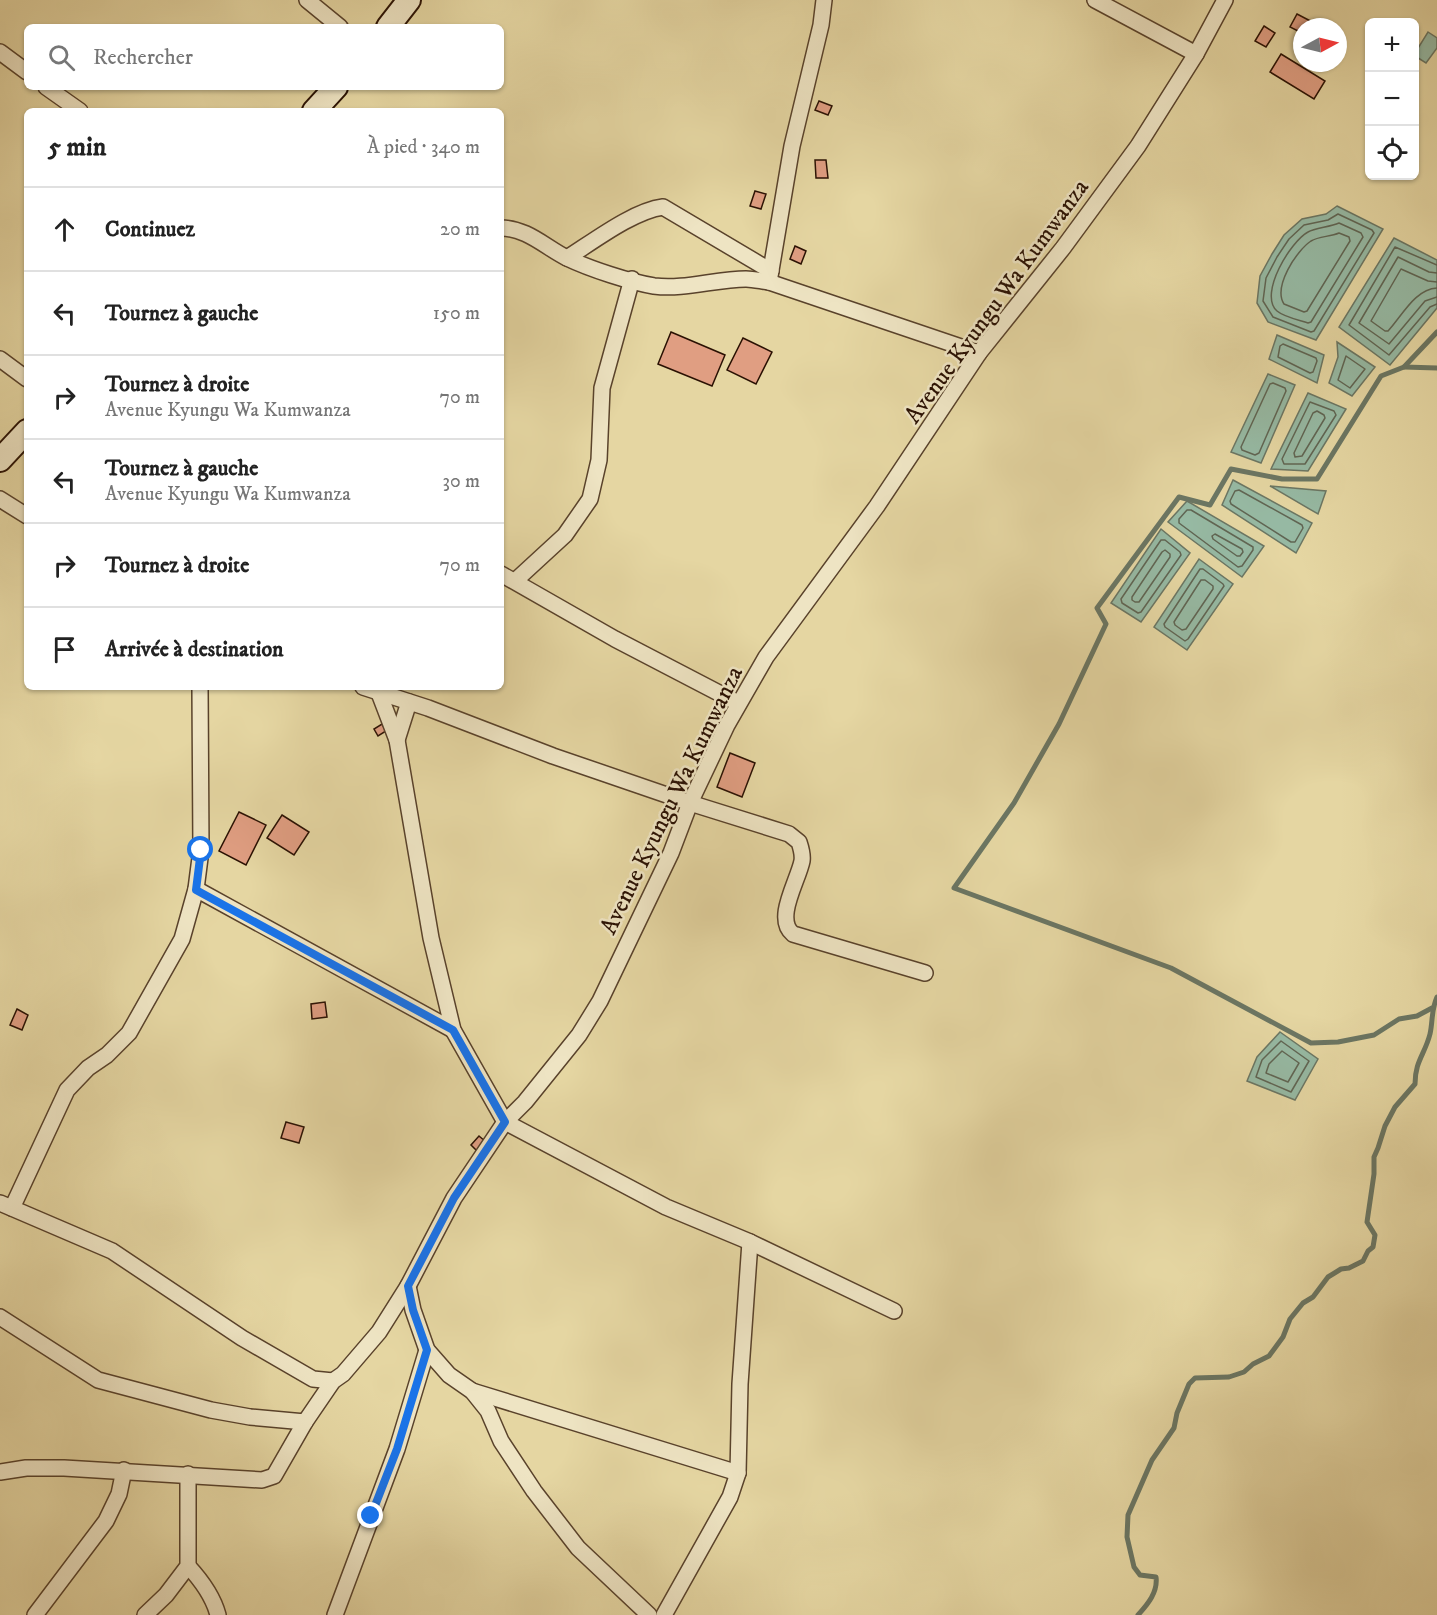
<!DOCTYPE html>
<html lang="fr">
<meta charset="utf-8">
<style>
body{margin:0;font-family:"IM FELL DW Pica",serif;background:#f2f2f2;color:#222}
.controls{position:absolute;right:18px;top:18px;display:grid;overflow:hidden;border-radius:9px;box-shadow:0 2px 4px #0004}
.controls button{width:54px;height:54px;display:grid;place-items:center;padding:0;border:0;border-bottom:2px solid #e0e0e0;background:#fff;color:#222;font:30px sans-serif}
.compass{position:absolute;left:1293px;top:18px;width:54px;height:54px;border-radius:50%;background:#fff;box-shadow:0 2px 4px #0004;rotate:83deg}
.stop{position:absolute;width:18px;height:18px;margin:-14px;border:4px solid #1a73e8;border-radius:50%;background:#fff}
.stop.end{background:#1a73e8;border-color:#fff;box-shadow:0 2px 6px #0008}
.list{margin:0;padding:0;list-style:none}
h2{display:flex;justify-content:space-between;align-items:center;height:78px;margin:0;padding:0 24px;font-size:26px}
h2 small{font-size:20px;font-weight:400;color:#767676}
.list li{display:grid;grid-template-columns:39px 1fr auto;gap:18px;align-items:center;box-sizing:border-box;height:84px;padding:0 24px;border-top:2px solid #e0e0e0}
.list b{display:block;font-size:22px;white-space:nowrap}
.list p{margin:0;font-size:20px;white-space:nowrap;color:#767676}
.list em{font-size:20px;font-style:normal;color:#767676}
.icon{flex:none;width:33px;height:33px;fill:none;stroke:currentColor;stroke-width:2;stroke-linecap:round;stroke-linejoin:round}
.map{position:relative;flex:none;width:1437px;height:1615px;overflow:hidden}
.search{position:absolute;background:#fff;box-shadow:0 2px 4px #0004;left:24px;top:24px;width:480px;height:66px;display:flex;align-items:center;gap:15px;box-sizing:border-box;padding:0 21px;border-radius:9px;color:#767676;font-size:22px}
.panel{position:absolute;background:#fff;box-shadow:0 2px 4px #0004;left:24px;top:108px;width:480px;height:582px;border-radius:9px}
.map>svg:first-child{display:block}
.water{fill:#96b9a3;stroke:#6b7663;stroke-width:1.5}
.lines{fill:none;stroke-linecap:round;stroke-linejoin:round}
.shore{stroke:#606553;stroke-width:1.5}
.stream{stroke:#6b7663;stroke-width:5}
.building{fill:#e09e82;stroke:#2a1103;stroke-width:1.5}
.street-casing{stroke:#59422b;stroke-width:18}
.secondary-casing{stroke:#2a1103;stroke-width:26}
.street{stroke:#eee4c3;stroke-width:15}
.secondary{stroke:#eee4c3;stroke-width:22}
.route{stroke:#1a73e8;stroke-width:8}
.labels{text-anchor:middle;stroke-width:5;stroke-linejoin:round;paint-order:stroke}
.street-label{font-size:24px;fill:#2a1103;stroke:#eee4c3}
</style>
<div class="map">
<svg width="1437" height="1615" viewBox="0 0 1437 1615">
<rect width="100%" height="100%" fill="#e5d6a2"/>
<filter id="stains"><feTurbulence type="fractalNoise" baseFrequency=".00333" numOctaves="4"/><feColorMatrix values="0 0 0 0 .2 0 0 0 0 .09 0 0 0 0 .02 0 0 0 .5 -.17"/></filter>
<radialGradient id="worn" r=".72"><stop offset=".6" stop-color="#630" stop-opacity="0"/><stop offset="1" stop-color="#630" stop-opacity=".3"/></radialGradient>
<g class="water">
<polygon points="1428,32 1437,38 1437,48 1426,63 1415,56 1415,53"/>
<polygon points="1337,206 1383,229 1316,340 1268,322 1257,303 1260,276 1272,254 1284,235 1302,219 1326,214"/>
<polygon points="1394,238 1437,260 1437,308 1390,365 1339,327"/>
<polygon points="1277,335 1324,355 1317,383 1269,359"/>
<polygon points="1337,342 1375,367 1352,396 1329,383 1338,357"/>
<polygon points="1268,374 1295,385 1261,463 1231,452"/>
<polygon points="1308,393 1346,409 1308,471 1271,469"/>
<polygon points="1233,480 1312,523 1296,553 1222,505"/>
<polygon points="1270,486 1326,491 1318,514"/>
<polygon points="1187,501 1264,546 1242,577 1168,522"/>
<polygon points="1161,529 1190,553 1141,622 1111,603"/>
<polygon points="1199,559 1233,584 1187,650 1154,627"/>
<polygon points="1280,1032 1318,1059 1295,1100 1247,1081 1257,1057"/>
</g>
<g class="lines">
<g class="shore">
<polygon points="1338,214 1372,230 1374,233 1314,331 1311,332 1273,317 1263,301 1266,278 1277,257 1289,239 1304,225 1328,220"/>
<path d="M1339,223L1361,233L1363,237L1311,322L1308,323C1299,320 1284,317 1277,311C1258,294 1291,241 1308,232C1315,228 1330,227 1339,223Z"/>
<path d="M1339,233L1349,237L1350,241L1307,311L1304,312L1284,304C1273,287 1296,251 1311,241C1319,236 1330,237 1339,233Z"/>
<polyline points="1437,265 1395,247 1349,325 1389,355 1430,307 1437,304"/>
<polyline points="1437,273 1429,272 1398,257 1359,323 1389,344 1425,301 1437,297"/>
<path d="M1437,282L1428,281L1401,269L1371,321L1385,331H1388C1402,316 1415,289 1437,288"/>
<polygon points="1283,344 1316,358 1317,361 1313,372 1310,373 1278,357 1280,346"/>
<polygon points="1346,356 1365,369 1350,388 1338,380"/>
<polygon points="1273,383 1285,388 1286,391 1259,453 1255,455 1242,450 1241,447 1270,384"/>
<polygon points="1310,402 1334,411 1336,415 1305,464 1284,464 1282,459"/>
<polygon points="1317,411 1324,415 1325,418 1302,456 1295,457 1294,453 1313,413"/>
<polygon points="1239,490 1302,525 1303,528 1295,542 1291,542 1231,504 1230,501 1235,491"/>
<polygon points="1187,510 1191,510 1253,547 1253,550 1242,566 1238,567 1179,523 1179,519"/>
<polygon points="1215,534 1242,549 1243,552 1240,556 1237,556 1213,539 1212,536"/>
<polygon points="1161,540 1165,540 1180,552 1181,555 1141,612 1138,613 1122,603 1121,599"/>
<polygon points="1165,550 1170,554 1170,557 1139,602 1135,602 1132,600 1132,597 1162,552"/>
<polygon points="1200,569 1203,569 1223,584 1224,586 1188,639 1185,641 1165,627 1164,624"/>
<polygon points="1201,580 1205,580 1213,586 1213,589 1186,629 1182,630 1175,625 1174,622"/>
<polygon points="1281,1041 1309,1061 1291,1092 1256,1077 1262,1060"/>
<polygon points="1282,1051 1299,1063 1288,1082 1266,1073 1269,1064"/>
</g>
<g class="stream">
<polyline points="1404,367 1437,368"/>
<polyline points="1432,1008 1417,1016 1399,1019 1374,1035 1338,1042 1311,1043 1171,968 954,888 1014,803 1059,724 1106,624 1097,608 1179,497 1210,505 1231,469 1282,479 1317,479 1381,376 1404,367 1437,332"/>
<path d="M1138,1615C1148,1604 1158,1592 1156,1577L1140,1575L1134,1567L1127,1537L1128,1515L1152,1460L1174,1428L1177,1413L1189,1384L1195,1378L1229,1377L1244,1372L1253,1364L1269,1356L1283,1337L1290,1319L1303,1303L1313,1297L1328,1277L1341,1269L1349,1268L1363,1261L1368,1251L1373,1247L1375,1235L1367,1222L1374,1174V1157L1378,1148L1385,1126L1395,1107L1415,1084C1415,1061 1425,1054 1430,1034C1433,1021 1431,1010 1437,997"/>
</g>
</g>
<g class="building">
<polygon points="1297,14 1320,26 1320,27 1302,27 1302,33 1290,27"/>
<polygon points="1264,26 1275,33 1266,47 1255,41"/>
<polygon points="1281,54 1325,81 1314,99 1270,72"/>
<polygon points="819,101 832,106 828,115 815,110"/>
<polygon points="815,160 826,160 828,178 816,178"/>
<polygon points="755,191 766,194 761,209 750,206"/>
<polygon points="795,246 806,251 801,264 790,259"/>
<polygon points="671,332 725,355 712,386 658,364"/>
<polygon points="743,338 772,352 756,384 727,370"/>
<polygon points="382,724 386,731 378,736 374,729"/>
<polygon points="730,753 755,763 742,797 717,787"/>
<polygon points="239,812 266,825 246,865 219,851"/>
<polygon points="282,815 309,832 294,855 267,838"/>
<polygon points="325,1002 327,1017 312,1019 311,1004"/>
<polygon points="17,1009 28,1015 22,1030 10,1025"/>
<polygon points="286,1122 304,1127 299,1143 281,1138"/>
<polygon points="479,1136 486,1142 477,1151 471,1145"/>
</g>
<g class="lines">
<defs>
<g id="street">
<polyline points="307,0 340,27"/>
<polyline points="1095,0 1196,54"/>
<polyline points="0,52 27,72"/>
<polyline points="46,87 80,111"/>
<path d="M501,228C527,228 545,247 567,258C590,269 630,282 654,286C684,290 716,279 746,279C753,279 761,281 769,282L979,353"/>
<path d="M567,258C594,241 633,211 663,207L771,271"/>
<polyline points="769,282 792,146 821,25 824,0"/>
<polyline points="0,359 27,379"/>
<polyline points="0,499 27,516"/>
<polyline points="501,574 615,639 738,703"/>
<polyline points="515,581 565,535 590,499 599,460 602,388 632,279"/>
<path d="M363,687L428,708L553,756L690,803L789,834L799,842C801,848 803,855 802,861C798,881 774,919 793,934L925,973"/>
<polyline points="379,693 397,740 431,938 453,1030 505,1122 666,1207 750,1242 894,1311"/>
<polyline points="397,740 409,702"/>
<polyline points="196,889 453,1030"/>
<polyline points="0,1203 112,1251 242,1338 313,1379 333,1381"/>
<polyline points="12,1208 67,1090 88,1068 107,1055 129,1033 182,939 196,889 201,850 200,687"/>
<polyline points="408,1286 413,1310 427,1350 449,1375 472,1391 488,1411 501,1441 534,1491 578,1548 649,1615"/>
<polyline points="0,1317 98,1380 211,1410 250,1417 305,1422"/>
<polyline points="472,1391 738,1473"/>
<polyline points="0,1472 26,1468 64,1468 262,1480 274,1476 305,1422 333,1381 343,1374 379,1332 408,1286 454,1198 505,1122 525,1102 579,1035 600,1001 671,853 690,803 727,725 766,657 877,506 979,353 1063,248 1138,146 1196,54 1225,0"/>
<path d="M188,1566C201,1580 213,1596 218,1615"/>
<polyline points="35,1615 106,1521 119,1494 124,1470"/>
<polyline points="145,1615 166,1595 188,1566 188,1474"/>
<polyline points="335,1615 397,1449 427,1350"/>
<polyline points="664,1615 730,1497 738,1473 740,1384 750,1242"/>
</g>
<g id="secondary">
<polyline points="388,27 409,0"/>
<polyline points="314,111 336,87"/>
<polyline points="0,460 27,431"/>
</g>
</defs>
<use href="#street" class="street-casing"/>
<use href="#secondary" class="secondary-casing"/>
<use href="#street" class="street"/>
<use href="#secondary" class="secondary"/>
</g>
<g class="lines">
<polyline class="route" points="201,850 196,890 453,1030 505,1122 454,1198 408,1286 413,1310 427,1350 397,1449 371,1516"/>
</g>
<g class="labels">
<g class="street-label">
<text transform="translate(996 301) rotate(-54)" y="8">Avenue Kyungu Wa Kumwanza</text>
<text transform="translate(671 800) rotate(-64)" y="8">Avenue Kyungu Wa Kumwanza</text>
</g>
</g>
<rect width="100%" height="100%" filter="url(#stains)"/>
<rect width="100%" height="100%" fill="url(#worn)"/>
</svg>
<div class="controls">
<button>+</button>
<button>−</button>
<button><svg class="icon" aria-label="locate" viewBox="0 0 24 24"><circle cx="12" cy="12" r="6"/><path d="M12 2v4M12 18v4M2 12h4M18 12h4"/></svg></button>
</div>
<svg class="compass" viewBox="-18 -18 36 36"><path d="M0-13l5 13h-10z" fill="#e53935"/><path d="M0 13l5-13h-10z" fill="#767676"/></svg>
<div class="stop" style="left:201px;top:850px"></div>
<div class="stop end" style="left:371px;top:1516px"></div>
<div class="search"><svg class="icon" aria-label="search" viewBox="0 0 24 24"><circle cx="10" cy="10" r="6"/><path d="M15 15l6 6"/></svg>Rechercher</div>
<section class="panel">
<h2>5 min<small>À pied · 340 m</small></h2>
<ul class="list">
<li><svg class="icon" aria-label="ahead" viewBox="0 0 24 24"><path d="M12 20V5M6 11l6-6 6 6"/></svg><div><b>Continuez</b></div><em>20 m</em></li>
<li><svg class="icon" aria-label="left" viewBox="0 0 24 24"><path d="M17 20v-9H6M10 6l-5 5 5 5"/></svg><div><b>Tournez à gauche</b></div><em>150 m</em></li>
<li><svg class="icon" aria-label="right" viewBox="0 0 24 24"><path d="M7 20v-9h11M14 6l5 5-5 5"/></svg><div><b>Tournez à droite</b><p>Avenue Kyungu Wa Kumwanza</p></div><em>70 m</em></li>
<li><svg class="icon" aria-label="left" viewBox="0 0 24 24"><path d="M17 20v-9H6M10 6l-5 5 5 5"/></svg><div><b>Tournez à gauche</b><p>Avenue Kyungu Wa Kumwanza</p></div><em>30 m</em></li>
<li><svg class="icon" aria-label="right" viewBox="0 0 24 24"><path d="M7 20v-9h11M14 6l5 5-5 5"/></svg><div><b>Tournez à droite</b></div><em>70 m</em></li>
<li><svg class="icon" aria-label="arrive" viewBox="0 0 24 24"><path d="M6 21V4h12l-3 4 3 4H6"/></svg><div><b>Arrivée à destination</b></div></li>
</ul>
</section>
</div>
